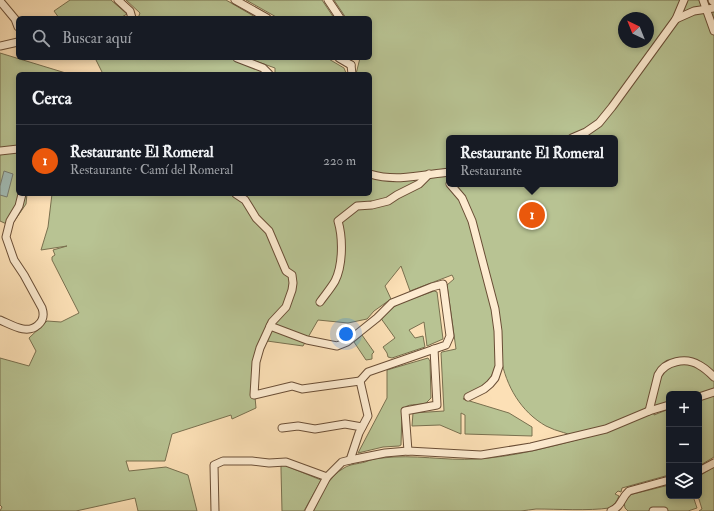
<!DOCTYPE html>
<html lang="es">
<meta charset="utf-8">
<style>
body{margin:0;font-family:"IM FELL Double Pica",serif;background:#242831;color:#f1f3f6}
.controls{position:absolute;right:12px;bottom:12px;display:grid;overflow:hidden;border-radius:6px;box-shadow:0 2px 6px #0003}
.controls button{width:36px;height:36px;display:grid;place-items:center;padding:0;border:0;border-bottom:1px solid #363941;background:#171b24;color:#f1f3f6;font:20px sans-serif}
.compass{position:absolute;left:618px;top:12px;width:36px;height:36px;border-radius:50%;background:#171b24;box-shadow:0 2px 6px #0003;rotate:317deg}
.you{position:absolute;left:346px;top:334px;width:14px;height:14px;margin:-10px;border:3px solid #fff;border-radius:50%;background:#1a73e8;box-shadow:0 0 0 6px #1a73e833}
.badge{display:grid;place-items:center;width:26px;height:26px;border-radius:50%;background:#ea580c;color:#fff;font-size:13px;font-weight:700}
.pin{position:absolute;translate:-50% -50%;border:2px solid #fff;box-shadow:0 1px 4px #0006}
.popup{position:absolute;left:446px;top:135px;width:172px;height:52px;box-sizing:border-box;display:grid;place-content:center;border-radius:6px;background:#171b24;filter:drop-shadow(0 1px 3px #0005);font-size:13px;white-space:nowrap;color:#9ea1a6}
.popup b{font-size:15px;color:#f1f3f6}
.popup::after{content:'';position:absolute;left:50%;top:100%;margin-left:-8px;border:8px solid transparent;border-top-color:#171b24}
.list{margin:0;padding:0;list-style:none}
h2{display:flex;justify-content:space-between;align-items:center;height:52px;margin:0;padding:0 16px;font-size:17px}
h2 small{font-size:13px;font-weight:400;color:#9ea1a6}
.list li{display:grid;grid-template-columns:26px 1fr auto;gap:12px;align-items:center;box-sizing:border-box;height:72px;padding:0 16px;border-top:1px solid #363941}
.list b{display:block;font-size:15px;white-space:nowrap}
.list p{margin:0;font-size:13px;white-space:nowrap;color:#9ea1a6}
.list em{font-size:13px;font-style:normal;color:#9ea1a6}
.icon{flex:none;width:22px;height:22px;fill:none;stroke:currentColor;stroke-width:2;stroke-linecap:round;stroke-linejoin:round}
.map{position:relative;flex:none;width:714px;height:511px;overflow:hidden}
.search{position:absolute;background:#171b24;box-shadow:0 2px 6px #0003;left:16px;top:16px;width:356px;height:44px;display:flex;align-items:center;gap:10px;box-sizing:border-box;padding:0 14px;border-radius:6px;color:#9ea1a6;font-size:15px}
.panel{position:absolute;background:#171b24;box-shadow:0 2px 6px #0003;left:16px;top:72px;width:356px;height:124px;border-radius:6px}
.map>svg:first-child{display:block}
.green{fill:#b8c393;stroke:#79704f;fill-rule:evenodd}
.water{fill:#a1bbb5;stroke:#787c71}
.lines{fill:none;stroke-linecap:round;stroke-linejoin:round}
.minor-casing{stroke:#6a4e36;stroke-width:9}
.tertiary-casing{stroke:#6a4e36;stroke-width:11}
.minor{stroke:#fdebd0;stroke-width:7}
.tertiary{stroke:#fdebd0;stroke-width:9}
</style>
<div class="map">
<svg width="714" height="511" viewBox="0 0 714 511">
<rect width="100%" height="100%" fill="#fce0b6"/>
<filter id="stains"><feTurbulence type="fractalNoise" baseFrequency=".005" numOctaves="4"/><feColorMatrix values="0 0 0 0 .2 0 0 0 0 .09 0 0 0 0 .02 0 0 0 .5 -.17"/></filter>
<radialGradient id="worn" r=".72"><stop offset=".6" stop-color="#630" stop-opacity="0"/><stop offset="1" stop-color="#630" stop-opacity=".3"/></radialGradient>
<g class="green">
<polygon points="70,0 111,0 127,14 120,18 59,18 54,11"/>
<polygon points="126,0 226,0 257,18 138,18 140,13"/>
<polygon points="246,0 322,0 334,18 278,18"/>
<path d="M334,0H714V389L697,394H669V403L654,408V415L669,409V475L622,488L621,492L618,491L615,494L619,496C617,501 614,506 609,508C590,511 556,509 536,509C531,510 526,510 521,511H312C320,496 329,476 344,468C350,464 358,464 365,462C370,460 376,458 382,458C414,454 445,461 476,459C512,457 546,448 580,439C570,433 557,432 546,426C521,412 506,386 501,358C494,365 494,375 487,383C480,390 469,391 463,399L509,413L532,427V436L465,434V415L461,413V434L440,425L412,426L413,413L444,411L441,353L442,352L456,349L447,285L454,279L452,275L410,291L401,266L385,286L391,299L374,311L367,319L348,323L318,320L303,346L267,341L260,354L255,397L256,408L232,419L231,415L172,434L165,461H126L129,471L166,467L188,475L197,511H138L135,498L76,511H0L2,507L0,505V358L29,366L36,351L29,338L47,321L61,322L79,313L52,260V257L55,255L53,250L67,246L41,250L48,227L52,194H370V74H356L360,58H370V18H346ZM624,18H648V42H624ZM449,138H615V184H449Z"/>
<polygon points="0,53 69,74 18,74 18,194 27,194 26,204 11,226 0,221"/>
<polygon points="95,58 236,58 262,70 263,74 103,74"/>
<polygon points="247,58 327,58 344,68 346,73 346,74 275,74 275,68"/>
<polygon points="434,291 437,292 443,339 427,346 424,322 409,330 415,338 423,336 425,347 392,358 388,357 387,353 383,347 395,338 380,317 398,304"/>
<polygon points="362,335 374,352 372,354 372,359 366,360 354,342"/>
<path d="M428,358L430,361L431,398L426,403C418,406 406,402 402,411L401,445L399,446L383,447L358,453L387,398V370Z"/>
<polygon points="714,395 714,457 699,466 699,399"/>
<polygon points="284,465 321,480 304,511 282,511 281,469 281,466"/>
<polygon points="714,467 714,511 699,511 702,509 698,496 699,476"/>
<polygon points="669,485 669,496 693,496 697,508 688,511 628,511 625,508 624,502 629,495"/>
</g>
<polygon class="water" points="4,171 13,174 7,197 0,195 0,186"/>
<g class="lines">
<defs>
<g id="minor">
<polyline points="118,0 130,11 132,18"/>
<polyline points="235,0 267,18"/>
<polyline points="328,0 340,18"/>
<polyline points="703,0 714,31"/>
<polyline points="0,1 15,19 18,27"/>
<polyline points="676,19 694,11 714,8"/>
<polyline points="0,46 18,42"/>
<polyline points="237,58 263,68 269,74"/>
<polyline points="339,58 351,65"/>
<polyline points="351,65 352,74"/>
<polyline points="572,138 586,132 599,123 612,107 676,19 684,0"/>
<polyline points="0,151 18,149"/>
<path d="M370,174C396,182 422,175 449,172"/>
<polyline points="450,184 462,198 472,221 495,309 498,331 499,366 495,378 490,384 484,389 468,397"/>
<polyline points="236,194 245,200 256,218 269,231 286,271 292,275 293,283 292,290 286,307 272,322 260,348 256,362 254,395 292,386 302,389 360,381"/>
<path d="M320,302C325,295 331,288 335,281C343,265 343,238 338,221L357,206L372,205L388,201L397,195L419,184L429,174"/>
<path d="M0,320C12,325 27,335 38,325C44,320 44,314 42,308L24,275L14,260L6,237L10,221L19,206L22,194"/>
<polyline points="270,326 307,340 337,346 347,342 377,318 392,303 432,287 443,284 450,336 446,345 368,372 360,381 368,416 359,433 350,460"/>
<polyline points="699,397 714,392"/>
<path d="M649,411L658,375C665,361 686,357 699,365C705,368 710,373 714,377"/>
<polyline points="282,428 298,426 315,429 345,424 362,427"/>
<polyline points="408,451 405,411 437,405 434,349"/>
<polyline points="699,471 714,463"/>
<polyline points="215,511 214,465 223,461 252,461 269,463 286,462 327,477"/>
<polyline points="309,511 327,477 342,462 350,460 385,453 408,451 481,455 531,447 606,429 649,411 669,405"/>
<path d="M611,511C623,505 620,499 629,491L669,480"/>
<polyline points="653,511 664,511"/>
</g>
<polyline id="tertiary" points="713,0 714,1"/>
</defs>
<use href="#minor" class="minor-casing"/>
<use href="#tertiary" class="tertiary-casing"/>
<use href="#minor" class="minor"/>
<use href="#tertiary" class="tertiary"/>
</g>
<rect width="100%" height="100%" filter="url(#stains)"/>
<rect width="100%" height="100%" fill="url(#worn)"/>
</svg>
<div class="controls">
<button>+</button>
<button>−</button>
<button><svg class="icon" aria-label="layers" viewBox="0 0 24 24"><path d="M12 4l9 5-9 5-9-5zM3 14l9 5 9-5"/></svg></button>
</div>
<svg class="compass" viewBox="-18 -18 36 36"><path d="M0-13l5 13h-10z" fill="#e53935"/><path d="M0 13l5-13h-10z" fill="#9ea1a6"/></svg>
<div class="you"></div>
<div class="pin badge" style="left:532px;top:215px">1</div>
<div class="popup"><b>Restaurante El Romeral</b>Restaurante</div>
<div class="search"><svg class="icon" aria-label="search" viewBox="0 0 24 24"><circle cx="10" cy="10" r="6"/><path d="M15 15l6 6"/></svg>Buscar aquí</div>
<section class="panel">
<h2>Cerca<small></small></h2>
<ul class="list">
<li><span class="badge">1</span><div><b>Restaurante El Romeral</b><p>Restaurante · Camí del Romeral</p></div><em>220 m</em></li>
</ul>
</section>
</div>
